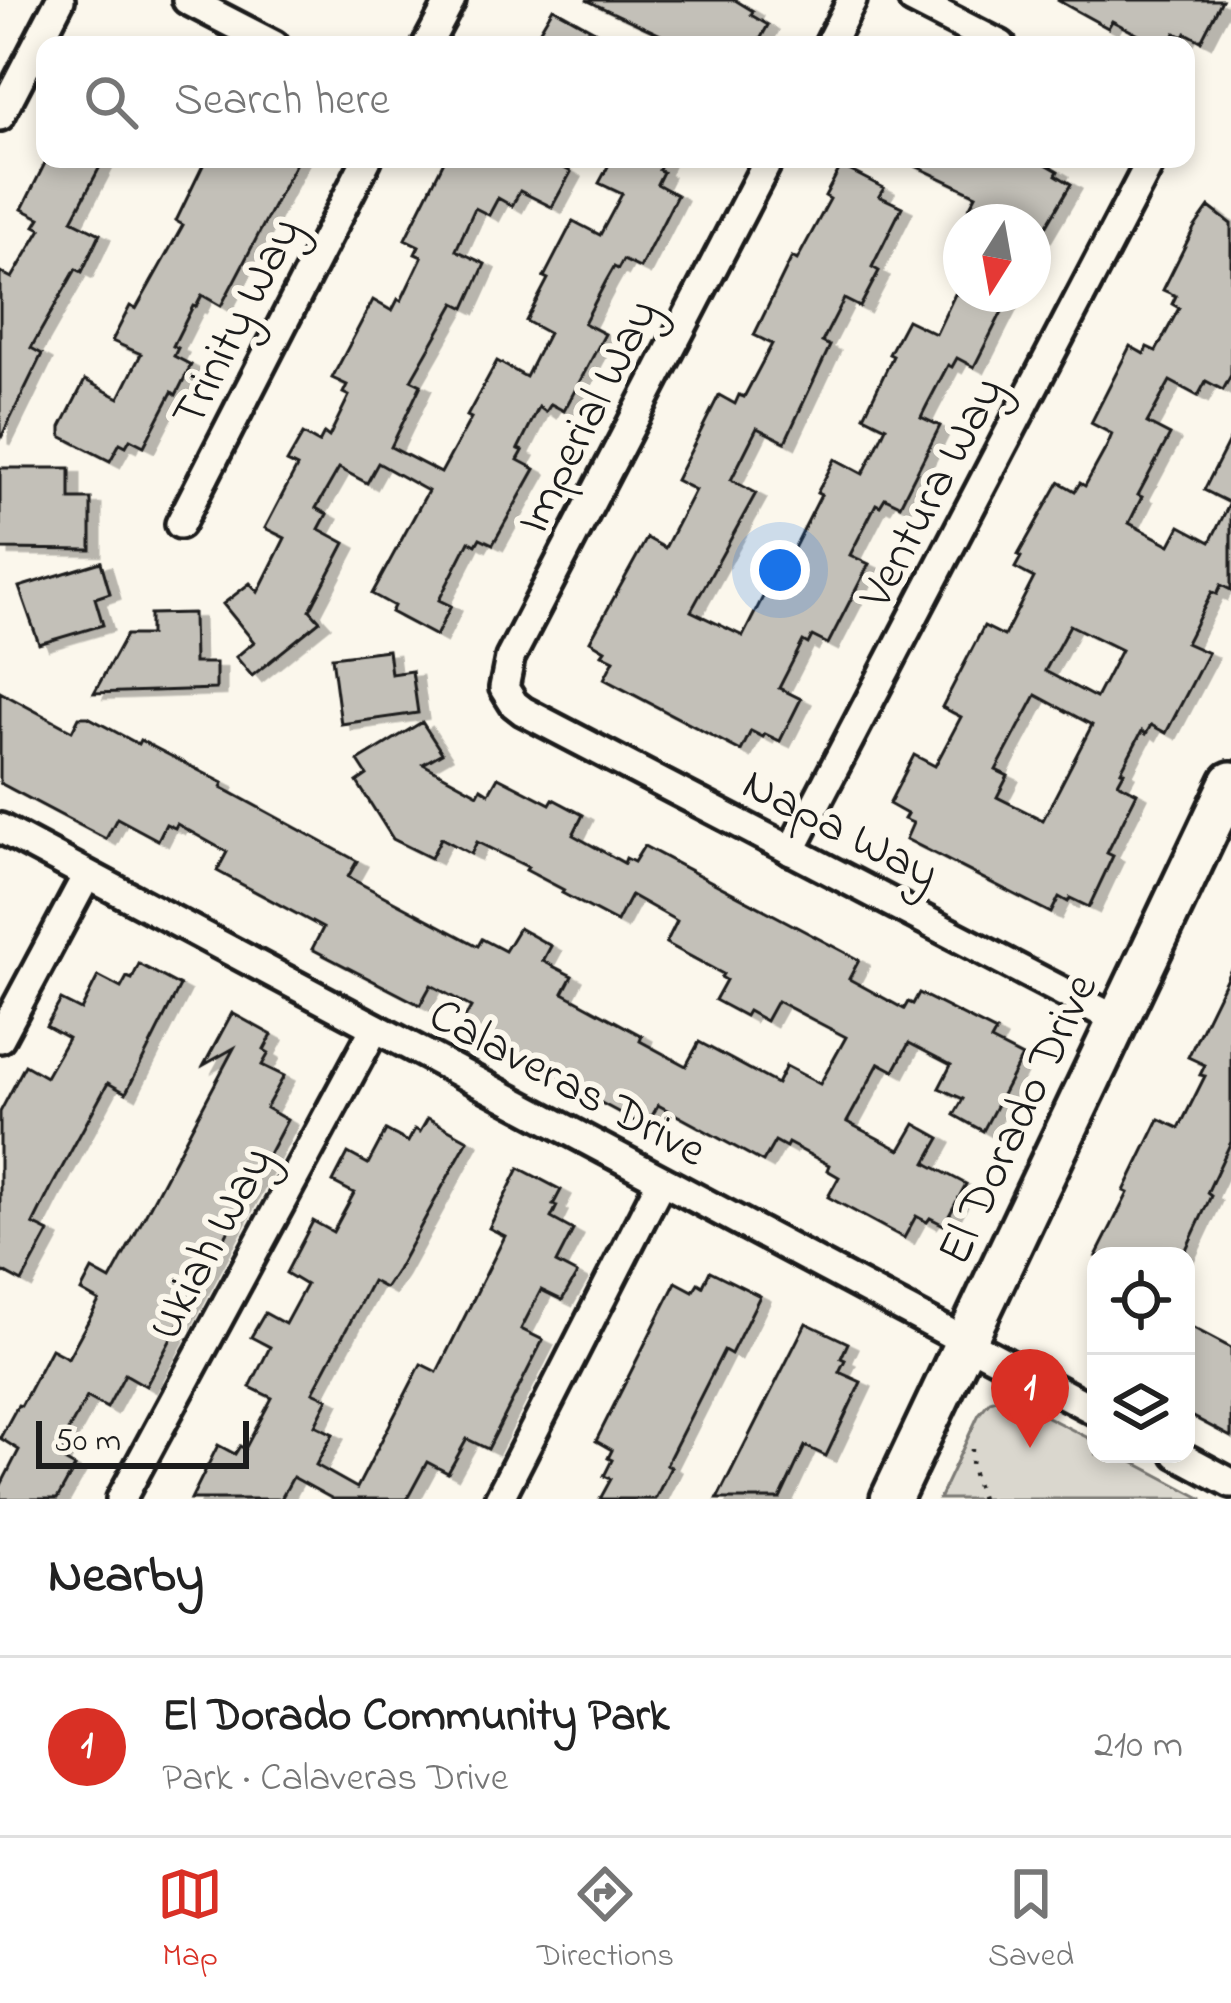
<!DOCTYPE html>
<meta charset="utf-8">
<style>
body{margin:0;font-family:"Indie Flower",sans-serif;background:#f6f6f6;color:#222}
.controls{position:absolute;right:36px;bottom:36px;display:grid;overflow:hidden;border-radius:24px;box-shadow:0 6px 18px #0003}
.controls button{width:108px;height:108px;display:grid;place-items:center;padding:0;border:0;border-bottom:3px solid #e0e0e0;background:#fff;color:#222;font:60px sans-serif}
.compass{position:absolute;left:943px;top:204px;width:108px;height:108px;border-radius:50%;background:#fff;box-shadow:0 6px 18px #0003;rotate:191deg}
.scale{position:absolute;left:36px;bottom:30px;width:213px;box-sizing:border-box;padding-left:12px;border:6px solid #1c1c1c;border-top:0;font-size:33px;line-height:42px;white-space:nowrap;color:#1c1c1c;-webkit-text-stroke:9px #fbf7ec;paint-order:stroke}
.you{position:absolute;left:780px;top:570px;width:42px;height:42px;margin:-30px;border:9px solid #fff;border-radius:50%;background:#1a73e8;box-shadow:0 0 0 18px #1a73e833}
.badge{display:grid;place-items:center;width:78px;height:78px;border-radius:50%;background:#d93025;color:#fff;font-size:39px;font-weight:700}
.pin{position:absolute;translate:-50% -99px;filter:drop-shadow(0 3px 6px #0008)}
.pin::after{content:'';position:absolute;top:63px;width:42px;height:36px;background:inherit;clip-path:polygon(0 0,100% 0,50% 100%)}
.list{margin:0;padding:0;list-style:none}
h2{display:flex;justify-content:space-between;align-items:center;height:156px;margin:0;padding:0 48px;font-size:51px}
h2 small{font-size:39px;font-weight:400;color:#767676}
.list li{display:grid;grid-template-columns:78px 1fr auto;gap:36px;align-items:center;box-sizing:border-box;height:180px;padding:0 48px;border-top:3px solid #e0e0e0}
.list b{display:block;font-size:45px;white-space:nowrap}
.list p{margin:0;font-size:39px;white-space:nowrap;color:#767676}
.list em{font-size:39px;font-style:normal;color:#767676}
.icon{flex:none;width:66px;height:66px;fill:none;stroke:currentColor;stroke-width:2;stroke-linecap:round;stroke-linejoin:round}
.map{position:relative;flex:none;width:1231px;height:1499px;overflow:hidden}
.search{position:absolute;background:#fff;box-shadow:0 6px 18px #0003;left:36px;right:36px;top:36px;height:132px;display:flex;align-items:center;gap:30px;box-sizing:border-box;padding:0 42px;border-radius:24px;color:#767676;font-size:45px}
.sheet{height:336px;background:#fff}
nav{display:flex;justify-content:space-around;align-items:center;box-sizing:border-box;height:168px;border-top:3px solid #e0e0e0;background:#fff;font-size:33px;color:#767676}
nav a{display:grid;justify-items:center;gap:6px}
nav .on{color:#d93025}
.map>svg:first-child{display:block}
.green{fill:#dad7ce;stroke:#7b7a75;stroke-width:3}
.building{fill:#c3c0b8;stroke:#1c1c1c;stroke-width:3;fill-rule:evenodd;filter:url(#shadow)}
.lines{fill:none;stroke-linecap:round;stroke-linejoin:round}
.street-casing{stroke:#1c1c1c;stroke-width:36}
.secondary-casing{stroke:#1c1c1c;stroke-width:48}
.path{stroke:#1c1c1c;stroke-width:4.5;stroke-dasharray:3 9;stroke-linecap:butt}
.street{stroke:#fbf7ec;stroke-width:27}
.secondary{stroke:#fbf7ec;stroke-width:39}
.labels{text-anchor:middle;stroke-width:12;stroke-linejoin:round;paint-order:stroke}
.street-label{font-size:48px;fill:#1c1c1c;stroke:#fbf7ec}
</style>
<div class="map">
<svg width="1231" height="1499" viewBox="0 0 1231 1499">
<defs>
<filter id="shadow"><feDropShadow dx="10" dy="5.5" stdDeviation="0" flood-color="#0004"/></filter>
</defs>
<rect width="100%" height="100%" fill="#fbf7ec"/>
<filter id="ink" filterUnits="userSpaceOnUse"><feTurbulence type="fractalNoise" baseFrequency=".00833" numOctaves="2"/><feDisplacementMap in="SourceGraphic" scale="24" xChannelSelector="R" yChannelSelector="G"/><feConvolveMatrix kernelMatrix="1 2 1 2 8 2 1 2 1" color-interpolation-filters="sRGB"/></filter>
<g filter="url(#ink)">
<polygon class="green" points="1006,1396 1096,1442 1096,1454 1118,1454 1203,1499 939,1499 979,1414 990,1401"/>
<g class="building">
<polygon points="586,0 735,0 753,11 751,15 768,25 757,45 659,45 663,36"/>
<polygon points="1057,0 1222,0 1201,41 1186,33 1184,37 1175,33 1169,45 1158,45 1112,21 1108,28"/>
<polygon points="553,8 620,45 531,45"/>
<polygon points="47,159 104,159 72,220 100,234 82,272 76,269 31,348 42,354 0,440 0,272 12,278 41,229 35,226 40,218 22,209"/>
<polygon points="206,159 298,159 221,306 202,295 196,307 193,306 173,346 178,348 174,356 191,365 176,395 172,392 144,446 130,439 126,446 120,443 110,461 61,436 61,427 85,380 119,398 141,354 112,341 130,306 136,309 183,225 176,221"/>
<polygon points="445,159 548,159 571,172 552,207 520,191 512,206 498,198 489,215 475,208 456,250 485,264 465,308 455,303 411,380 421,385 391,447 441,473 471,418 467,416 497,361 526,377 548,333 526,321 548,279 544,277 573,221 600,235 622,194 599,183 612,159 664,159 659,170 663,172 657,184 677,195 640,268 623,260 618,269 614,267 606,281 584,323 605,334 564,411 551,404 546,412 539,407 518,449 523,451 518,460 535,469 493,544 480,538 476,545 469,541 439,600 451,606 436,636 391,612 394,606 372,594 428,491 378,463 367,483 339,468 316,508 327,514 319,529 345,543 310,610 320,621 252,676 236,657 254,642 223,604 250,583 258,592 285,538 265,528 297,467 287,462 303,434 319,443 324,433 329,437 349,396 343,393 347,385 332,378 373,300 392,311 398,299 401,301 422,257 415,254 419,246 405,239"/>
<polygon points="901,159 1037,159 1058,171 1056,175 1071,184 1041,235 1033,231 1033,222 962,222 976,195"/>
<polygon points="841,166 884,188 879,196 902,207 872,267 879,271 860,307 844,299 822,342 830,346 785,442 757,428 731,480 756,493 691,611 743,636 772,579 777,582 821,495 817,493 835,459 863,474 877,446 886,427 864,416 893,356 889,354 907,320 936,334 955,294 1011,294 974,367 957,358 952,367 948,365 927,405 921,417 940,426 900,505 885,498 880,506 876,504 850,555 869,564 828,644 812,636 808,644 803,641 779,688 801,699 780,741 765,734 763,737 751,731 741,751 604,679 614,660 602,654 605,650 590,641 647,538 665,548 695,490 676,480 719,395 735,404 739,395 744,397 772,344 754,335 792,257 797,260 830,199 825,196"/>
<path d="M1209,207L1231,224V375L1223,390L1206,381L1198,396L1170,381L1147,423L1170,435L1138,495L1142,497L1129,523L1170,545L1180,526L1210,542L1230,503L1204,490L1231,437V590L1221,585L1217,594L1212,592L1186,643L1208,653L1166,733L1151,725L1146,734L1142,731L1121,771L1124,772L1118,783L1137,793L1107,853L1113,856L1089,907L1070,898L1068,902L1059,897L1051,913L906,839L913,823L904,819L907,814L889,804L914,755L935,766L961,717L942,707L984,626L1004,636L1034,578L1015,568L1021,557L1018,555L1059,482L1075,491L1080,483L1085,486L1107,446L1112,434L1091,423L1130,346L1144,354L1147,347L1156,351L1179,308L1172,304L1176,296L1163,290L1194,228ZM1070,625L1121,650L1096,698L1045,671ZM1036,695L1092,725L1043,820L997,797L1008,776L996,770Z"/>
<polygon points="0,468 70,468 70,499 91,499 91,550 0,549"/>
<polygon points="101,562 110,593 95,598 103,625 39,644 19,587"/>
<polygon points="193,613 194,663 216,663 216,689 94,693 126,635 150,635 150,614"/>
<polygon points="388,650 391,674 412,671 418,713 341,724 332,657"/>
<polygon points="0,692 72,731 79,717 88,717 138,744 140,740 223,783 221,787 357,861 348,877 478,946 482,939 505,951 519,928 551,946 543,961 572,976 563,993 642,1036 640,1041 686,1066 699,1042 777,1084 786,1066 820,1084 846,1037 777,1001 766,1021 748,1011 745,1016 715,1000 726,980 721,977 723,974 666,943 677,921 631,895 617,922 562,893 564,890 526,870 528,867 477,842 471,854 441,838 431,858 393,839 357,782 367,775 358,761 422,722 442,753 423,764 478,794 481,788 489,793 498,777 550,804 553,799 583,815 573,835 624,863 626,858 634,862 644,846 859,960 849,979 904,1009 908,1002 913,1004 919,993 996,1032 991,1041 1022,1057 983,1131 954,1115 963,1099 939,1088 951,1065 909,1043 894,1071 879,1063 847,1122 900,1150 915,1124 940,1138 926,1163 966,1184 944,1225 930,1218 927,1222 916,1216 904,1238 828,1197 839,1177 827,1170 829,1165 788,1143 786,1147 775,1141 763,1162 658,1105 646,1127 460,1027 471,1007 431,985 420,1005 312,949 323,928 217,871 227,852 177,824 175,828 166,824 158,840 117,818 106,839 0,783"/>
<polygon points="139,964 180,986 126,1093 108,1083 51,1188 33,1224 49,1232 22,1282 0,1270 0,1112 25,1065 46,1077 68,1038 46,1026 61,1000 81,1010 98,976 121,988 127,977 132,979"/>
<polygon points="1231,969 1231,1142 1207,1193 1211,1196 1183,1256 1096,1256 1128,1193 1124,1191 1159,1119 1179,1128 1205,1076 1200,1075 1205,1065 1188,1057"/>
<polygon points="232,1013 272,1035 264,1050 269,1053 262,1065 284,1076 266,1108 287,1120 146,1386 125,1374 107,1408 87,1397 59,1447 64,1449 59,1458 75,1467 57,1499 0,1499 0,1487 19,1450 0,1438 18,1405 21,1406 51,1349 68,1358 99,1301 81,1291 92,1270 110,1280 132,1240 234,1048 204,1065"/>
<polygon points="428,1118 468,1140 397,1270 385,1288 372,1281 313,1392 328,1399 315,1425 333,1434 316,1465 357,1488 421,1364 437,1372 505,1236 489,1228 519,1168 561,1190 553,1205 557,1206 551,1218 573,1230 556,1263 577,1274 562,1300 541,1290 521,1329 543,1340 488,1449 467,1439 448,1473 427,1462 407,1499 333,1499 293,1477 281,1499 191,1499 218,1445 235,1454 240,1446 245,1449 272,1398 250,1387 270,1347 251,1337 265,1313 285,1324 306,1285 286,1273 313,1221 333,1232 354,1193 333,1182 348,1153 368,1164 386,1130 408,1142 415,1129 420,1132"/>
<polygon points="710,1271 760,1296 731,1354 724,1350 666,1465 671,1467 655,1499 600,1499 611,1479 604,1476 612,1460 608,1458 612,1450 596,1441 676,1282 693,1291 698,1283 703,1286"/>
<polygon points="806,1323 848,1343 841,1358 845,1360 839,1372 861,1382 826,1456 805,1446 780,1499 717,1499"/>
<polygon points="1186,1324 1231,1348 1231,1437 1186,1413"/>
</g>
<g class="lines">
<defs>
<g id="street">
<polyline points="187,0 274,45"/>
<polyline points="913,0 1001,45"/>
<polyline points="427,45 451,0"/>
<polyline points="829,45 852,0"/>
<polyline points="0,116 60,0"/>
<polyline points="769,159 510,658 504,688 514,704 523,711 1119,1021"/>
<polyline points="180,524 367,159"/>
<polyline points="0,828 1096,1411"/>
<polyline points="791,851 1152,159"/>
<polyline points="0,1038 87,875"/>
<polyline points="1177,1454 1231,1483"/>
<polyline points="121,1499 375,1028"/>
<polyline points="499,1499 661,1181"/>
</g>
<polyline id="secondary" points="891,1499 1231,782"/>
</defs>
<use href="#street" class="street-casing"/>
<use href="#secondary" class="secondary-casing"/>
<polyline class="path" points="972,1449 971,1467 981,1499"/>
<use href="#street" class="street"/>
<use href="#secondary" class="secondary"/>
</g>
</g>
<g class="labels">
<g class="street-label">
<text transform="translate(234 321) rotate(-63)" y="17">Trinity Way</text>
<text transform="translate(585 415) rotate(-63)" y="17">Imperial Way</text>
<text transform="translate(929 491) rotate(-62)" y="17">Ventura Way</text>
<text transform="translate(842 826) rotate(27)" y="17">Napa Way</text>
<text transform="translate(569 1080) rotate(28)" y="17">Calaveras Drive</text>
<text transform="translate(1015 1118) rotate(-65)" y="17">El Dorado Drive</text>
<text transform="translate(208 1242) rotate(-62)" y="17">Ukiah Way</text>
</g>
</g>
</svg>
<div class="controls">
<button><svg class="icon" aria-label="locate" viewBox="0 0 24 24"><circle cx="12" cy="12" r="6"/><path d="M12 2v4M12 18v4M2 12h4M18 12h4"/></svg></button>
<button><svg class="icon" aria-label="layers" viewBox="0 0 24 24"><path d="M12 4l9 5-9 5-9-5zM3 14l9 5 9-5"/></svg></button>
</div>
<svg class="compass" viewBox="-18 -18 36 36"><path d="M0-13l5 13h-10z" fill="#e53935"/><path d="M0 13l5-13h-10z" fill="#767676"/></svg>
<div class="scale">50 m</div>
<div class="you"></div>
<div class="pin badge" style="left:1030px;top:1448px">1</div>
<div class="search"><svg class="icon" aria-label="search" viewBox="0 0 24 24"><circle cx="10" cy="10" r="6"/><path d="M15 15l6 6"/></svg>Search here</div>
</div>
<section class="sheet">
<h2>Nearby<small></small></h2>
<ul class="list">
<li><span class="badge">1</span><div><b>El Dorado Community Park</b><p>Park · Calaveras Drive</p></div><em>210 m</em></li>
</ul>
</section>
<nav>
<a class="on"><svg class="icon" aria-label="map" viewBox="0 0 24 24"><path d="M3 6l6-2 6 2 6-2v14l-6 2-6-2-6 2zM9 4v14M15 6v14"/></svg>Map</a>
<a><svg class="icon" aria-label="directions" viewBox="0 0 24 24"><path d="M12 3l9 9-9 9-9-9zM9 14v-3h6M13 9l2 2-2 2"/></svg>Directions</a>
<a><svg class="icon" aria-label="saved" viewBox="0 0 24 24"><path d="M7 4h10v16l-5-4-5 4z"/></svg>Saved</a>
</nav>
